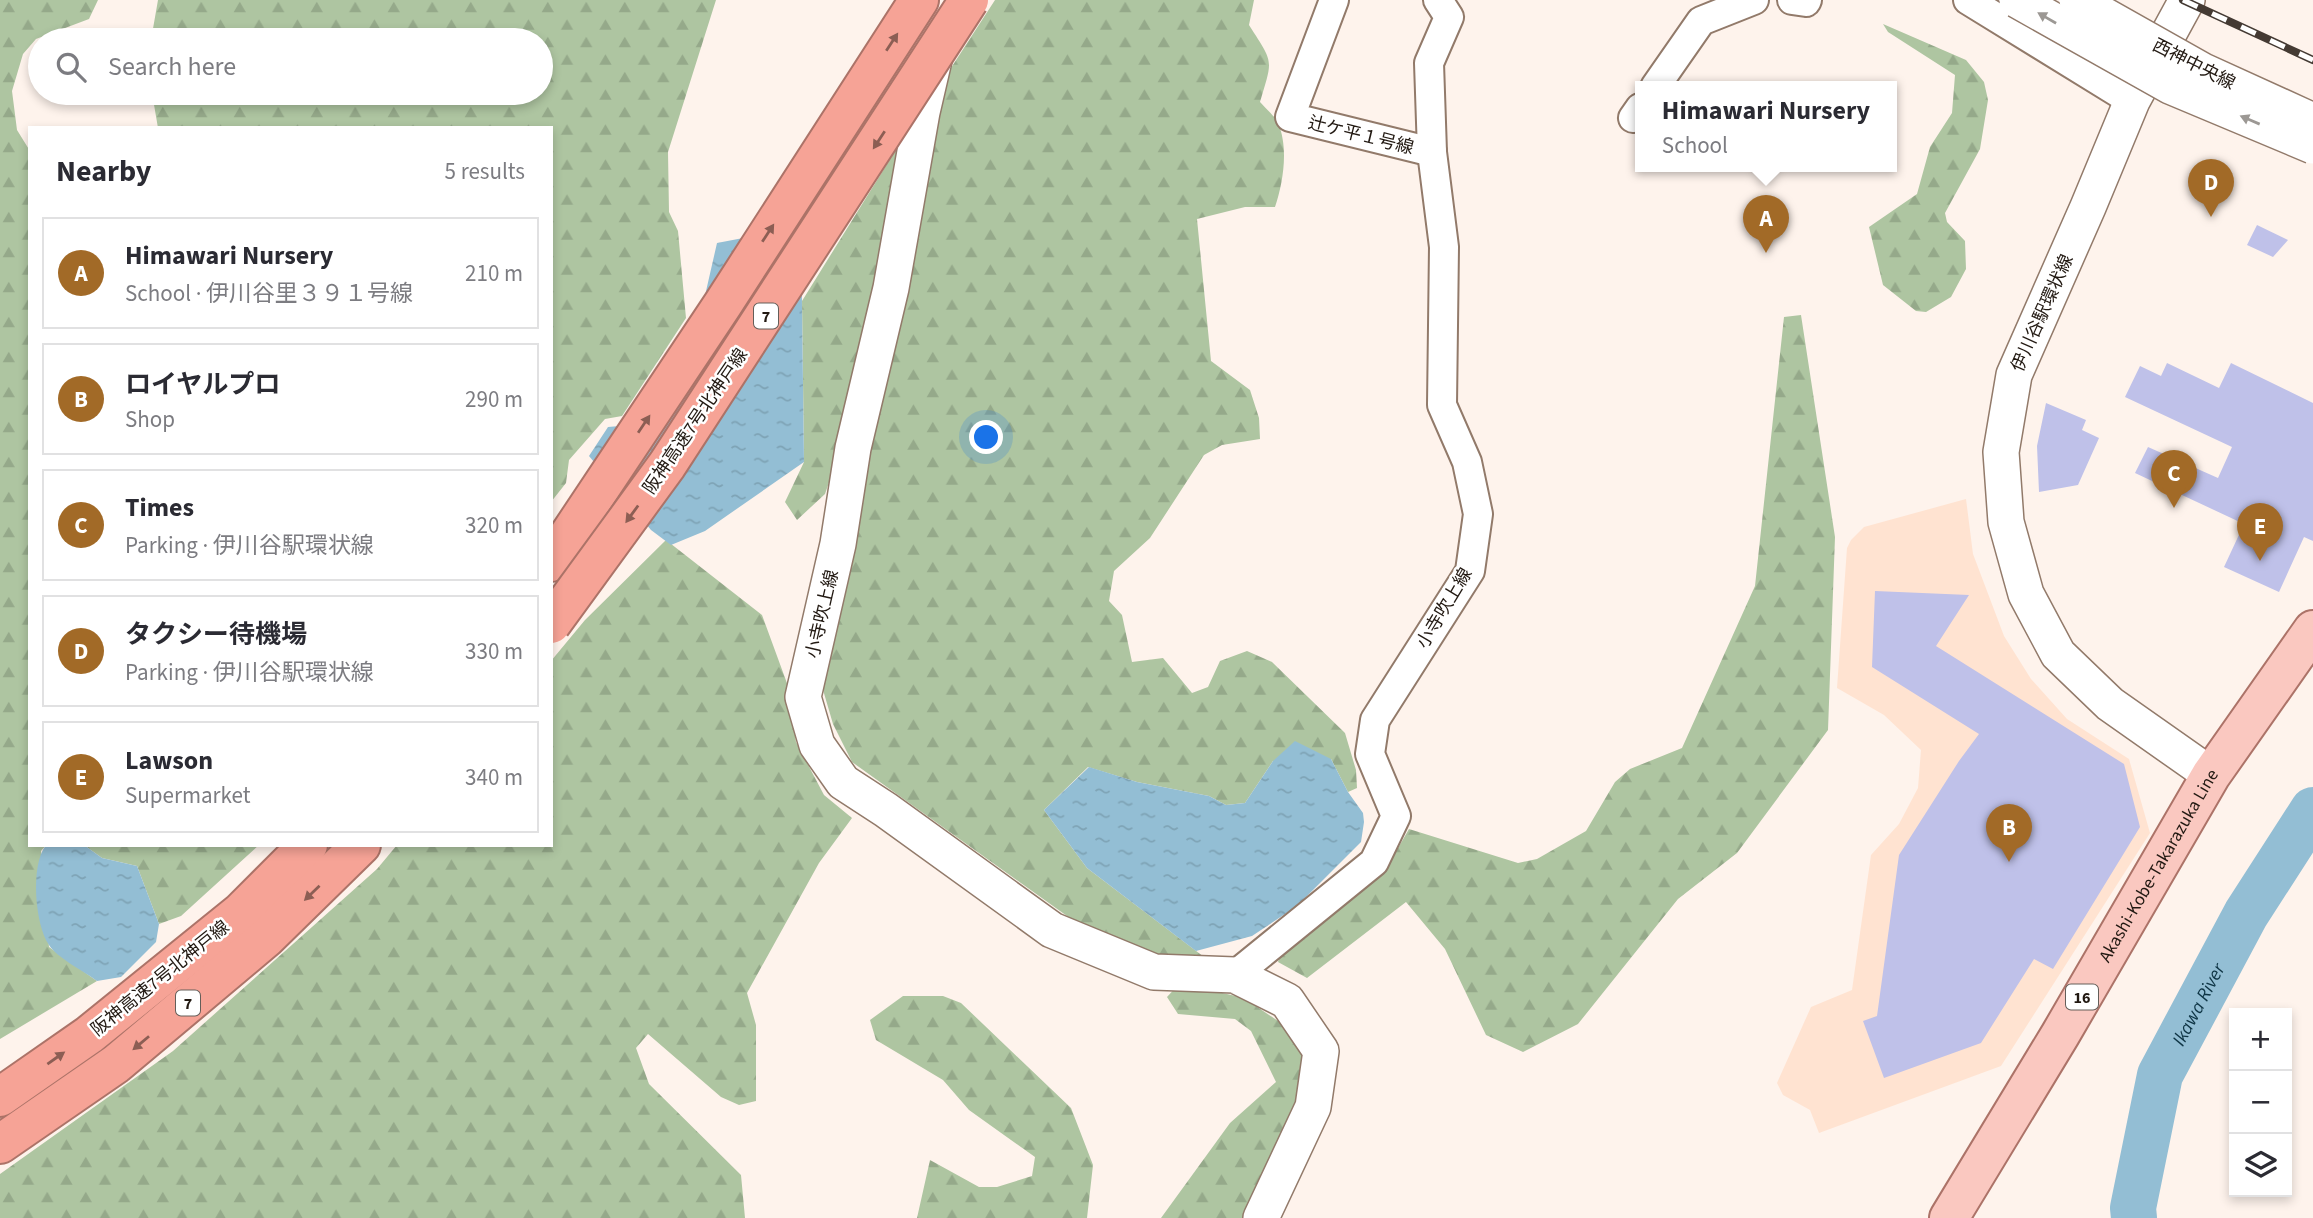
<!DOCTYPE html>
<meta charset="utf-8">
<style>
body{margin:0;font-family:"Source Sans 3","Noto Sans JP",sans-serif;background:#f7f7f7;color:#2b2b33}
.controls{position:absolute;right:21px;bottom:21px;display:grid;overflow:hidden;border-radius:0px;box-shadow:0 4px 10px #0003}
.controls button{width:63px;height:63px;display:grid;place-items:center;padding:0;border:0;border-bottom:2px solid #e1e1e2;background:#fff;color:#2b2b33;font:35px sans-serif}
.you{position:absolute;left:987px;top:438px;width:24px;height:24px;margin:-18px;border:5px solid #fff;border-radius:50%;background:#1a73e8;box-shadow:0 0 0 10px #1a73e833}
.badge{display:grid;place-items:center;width:46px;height:46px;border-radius:50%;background:#a26a27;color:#fff;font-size:23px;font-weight:700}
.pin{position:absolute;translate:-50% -58px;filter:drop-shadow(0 2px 4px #0008)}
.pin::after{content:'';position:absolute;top:37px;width:24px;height:21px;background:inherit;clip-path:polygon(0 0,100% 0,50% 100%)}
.popup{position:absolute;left:1635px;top:81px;width:262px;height:91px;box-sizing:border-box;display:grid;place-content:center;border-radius:0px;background:#fff;filter:drop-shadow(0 2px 5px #0005);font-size:23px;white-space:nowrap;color:#7c7c81}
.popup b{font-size:26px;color:#2b2b33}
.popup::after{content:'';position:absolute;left:50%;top:100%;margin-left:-14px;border:14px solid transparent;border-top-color:#fff}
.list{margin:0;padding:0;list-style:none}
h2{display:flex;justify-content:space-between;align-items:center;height:91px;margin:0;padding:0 28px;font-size:30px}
h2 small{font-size:23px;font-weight:400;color:#7c7c81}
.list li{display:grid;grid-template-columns:46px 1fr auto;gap:21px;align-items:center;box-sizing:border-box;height:112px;margin:0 14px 14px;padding:0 14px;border:2px solid #e1e1e2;border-radius:0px}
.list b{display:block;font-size:26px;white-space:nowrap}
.list p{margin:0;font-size:23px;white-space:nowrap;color:#7c7c81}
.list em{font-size:23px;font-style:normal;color:#7c7c81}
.icon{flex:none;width:38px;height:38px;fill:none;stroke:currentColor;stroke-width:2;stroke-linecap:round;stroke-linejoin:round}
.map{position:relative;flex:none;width:2313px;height:1218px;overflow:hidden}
.search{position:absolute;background:#fff;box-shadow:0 4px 10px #0003;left:28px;top:28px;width:525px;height:77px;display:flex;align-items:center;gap:18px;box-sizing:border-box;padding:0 24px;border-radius:38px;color:#7c7c81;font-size:26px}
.panel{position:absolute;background:#fff;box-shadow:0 4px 10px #0003;left:28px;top:126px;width:525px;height:721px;border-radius:0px}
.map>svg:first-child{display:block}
.built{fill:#ffe3d1}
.forest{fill:url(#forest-firs)}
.water{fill:url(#water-ripples)}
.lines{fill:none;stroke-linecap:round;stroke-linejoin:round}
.river{stroke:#93bed4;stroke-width:46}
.building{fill:#bfc1e9}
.minor-casing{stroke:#927a6a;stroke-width:32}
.tertiary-casing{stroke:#927a6a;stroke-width:38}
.primary-casing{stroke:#ac7368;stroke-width:42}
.motorway-casing{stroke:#ac7368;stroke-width:42}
.minor{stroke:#fff;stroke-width:28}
.tertiary{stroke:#fff;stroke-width:35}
.primary{stroke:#fac8c0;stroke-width:38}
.motorway{stroke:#f6a396;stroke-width:38}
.rail-casing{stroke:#443a33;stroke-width:8}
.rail{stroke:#fff;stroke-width:5;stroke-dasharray:16;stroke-linecap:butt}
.tertiary-bridge-casing{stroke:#927a6a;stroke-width:38;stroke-linecap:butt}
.motorway-bridge-casing{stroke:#ac7368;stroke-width:42;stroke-linecap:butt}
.tertiary-bridge{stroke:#fff;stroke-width:35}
.motorway-bridge{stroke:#f6a396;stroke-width:38}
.oneway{fill:#9c9894}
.oneway2{fill:#8c5e54}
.labels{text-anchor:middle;stroke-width:5;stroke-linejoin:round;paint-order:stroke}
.shield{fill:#fff;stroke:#645e59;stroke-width:2}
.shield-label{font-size:16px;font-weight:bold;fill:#221912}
.street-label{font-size:18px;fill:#221912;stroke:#fff}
.water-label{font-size:19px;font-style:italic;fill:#0e3444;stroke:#fff}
</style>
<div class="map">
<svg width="2313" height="1218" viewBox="0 0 2313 1218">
<defs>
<pattern id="forest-firs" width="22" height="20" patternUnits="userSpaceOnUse" patternTransform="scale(1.75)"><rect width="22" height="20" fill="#aec5a1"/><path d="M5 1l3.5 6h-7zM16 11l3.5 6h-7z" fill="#95a98a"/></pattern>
<pattern id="water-ripples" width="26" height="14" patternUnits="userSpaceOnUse" patternTransform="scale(1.75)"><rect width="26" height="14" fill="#93bed4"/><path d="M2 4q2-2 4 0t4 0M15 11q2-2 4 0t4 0" fill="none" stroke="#7ea3b5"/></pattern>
</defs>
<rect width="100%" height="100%" fill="#fef3ec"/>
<polygon class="built" points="1966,499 1973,554 2004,636 2031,679 2067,719 2129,759 2150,833 2001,1066 1819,1133 1810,1110 1783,1095 1777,1083 1811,1007 1852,990 1871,855 1899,824 1918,788 1921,750 1884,715 1837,688 1847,548 1851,540 1864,527"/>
<g class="forest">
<polygon points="0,0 98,0 89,19 36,39 23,54 12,91 17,130 30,151 30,845 46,845 41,851 49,947 97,981 0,1039"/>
<polygon points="158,0 716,0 668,152 669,212 678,231 686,318 622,416 605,419 569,460 566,483 551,502 551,128 158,128 152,93 541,93 541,40 151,40"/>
<path d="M995,0H1254L1249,25C1274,64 1273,58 1260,102C1265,108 1275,116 1278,123C1289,148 1283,183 1275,207H1245L1197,219L1211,361L1250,390L1259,418L1260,439L1222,445L1204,455L1150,538L1114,571L1109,601L1122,615L1132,662L1163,658L1192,693L1208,687L1220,661L1247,651L1272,662L1345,733L1356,770L1357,788L1348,792L1331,759L1273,761L1245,803L1226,805L1209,796L1137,782L1088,767L1044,810L1087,868L1208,960L1148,956L1074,921L852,762L833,724L821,683L938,88Z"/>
<polygon points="1883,24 1966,60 1984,82 1988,100 1980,149 1945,213 1947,222 1965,241 1966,269 1951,297 1926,312 1916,311 1883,285 1869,227 1917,194 1930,147 1952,113 1955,75 1888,32"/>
<polygon points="902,140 851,418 825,494 797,520 785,502 804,462 802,301"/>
<polygon points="1801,315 1835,537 1828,730 1737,853 1678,899 1578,1024 1523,1052 1486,1035 1445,949 1406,902 1307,978 1278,962 1284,945 1390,862 1409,829 1518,863 1537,859 1586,831 1615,782 1630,769 1682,748 1755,586 1784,317"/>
<polygon points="666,540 762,615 788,686 796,742 824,795 852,818 819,863 747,993 756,1025 756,1101 739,1105 721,1097 648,1034 636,1048 649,1084 741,1175 745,1218 0,1218 0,1174 173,1051 377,869 397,845 551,845 551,661 585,620"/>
<polygon points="84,845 259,845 181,916 159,924 137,866 102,858"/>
<polygon points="1180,983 1244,998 1287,1027 1308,1066 1307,1103 1249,1218 1161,1218 1230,1123 1276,1082 1251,1031 1235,1019 1178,1014 1167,997"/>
<polygon points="903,996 943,996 961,1003 1071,1108 1093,1165 1087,1218 917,1218 930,1160 979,1187 997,1187 1032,1176 1035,1157 969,1110 943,1080 876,1040 870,1020"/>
</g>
<g class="water">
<polygon points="801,227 804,462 705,531 671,545 651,530 589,456 608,427 642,424 696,335 717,243"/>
<polygon points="1295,741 1331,759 1348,792 1363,813 1364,822 1361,842 1297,906 1252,936 1196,951 1087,868 1044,810 1089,767 1137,782 1209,796 1226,805 1245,803 1273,761"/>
<path d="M46,845H84L102,858L137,866L159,924L156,942L121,977L97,981C85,972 56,957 49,945C35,925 30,865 46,845Z"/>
</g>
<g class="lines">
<path class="river" id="s1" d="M2134,1218L2133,1208L2160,1075L2246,914L2313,810"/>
</g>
<g class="building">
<polygon points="2257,225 2288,240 2273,257 2247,245"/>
<polygon points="2167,363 2219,388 2231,363 2313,403 2313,541 2304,537 2279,592 2224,567 2244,524 2135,473 2148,447 2218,478 2232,447 2125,397 2140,366 2161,376"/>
<polygon points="2046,403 2086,420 2082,430 2099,438 2078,485 2039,492 2037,446"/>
<polygon points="1875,591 1969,595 1936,646 2124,764 2140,827 2053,969 2034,959 1981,1043 1884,1078 1863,1021 1877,1016 1899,855 1959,761 1979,734 1872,667"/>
</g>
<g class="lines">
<defs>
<g id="minor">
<polyline points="1334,0 1290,117 1432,152"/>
<polyline points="1792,0 1806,2 1807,0"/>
<polyline points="1968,0 2132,101"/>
<polyline points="1655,87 1701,21 1754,0"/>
<polyline points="1633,118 1640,108"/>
<polyline points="1235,975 1374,862 1396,816 1370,754 1375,720 1470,571 1478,514 1467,462 1442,405 1444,247 1432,152 1429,63 1449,17 1438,0"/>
</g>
<g id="tertiary">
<polyline points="2187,0 2132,101 2088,207 2014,375 2001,452 2006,522 2026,594 2058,654 2110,704 2211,775"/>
<polyline points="934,60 922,112 891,288 853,448 838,544 803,697 817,745 843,782 886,810 1052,930 1154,972 1235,975 1287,1001 1321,1051 1313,1107 1261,1218"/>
</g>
<g id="primary">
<path id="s2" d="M1949,1218L2060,1035L2211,775L2313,630"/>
</g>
<g id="motorway">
<polyline points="551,562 723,304 919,0"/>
<polyline points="0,1097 89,1035 241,912 308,845"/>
<polyline points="0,1144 116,1064 266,938 361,845"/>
</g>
</defs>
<use href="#minor" class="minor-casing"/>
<use href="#tertiary" class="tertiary-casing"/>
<use href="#primary" class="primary-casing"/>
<use href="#motorway" class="motorway-casing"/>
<use href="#minor" class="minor"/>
<use href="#tertiary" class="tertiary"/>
<use href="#primary" class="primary"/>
<use href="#motorway" class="motorway"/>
<defs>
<polyline id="rail" points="2183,0 2313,60"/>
</defs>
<use href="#rail" class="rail-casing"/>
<use href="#rail" class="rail"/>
<defs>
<g id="tertiary-bridge">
<polyline points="2017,0 2170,86 2313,146"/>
<polyline points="2077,0 2203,71 2313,121"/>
</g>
<polyline id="motorway-bridge" points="551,624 667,465 969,0"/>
</defs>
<use href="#tertiary-bridge" class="tertiary-bridge-casing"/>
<use href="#motorway-bridge" class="motorway-bridge-casing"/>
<use href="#tertiary-bridge" class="tertiary-bridge"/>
<use href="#motorway-bridge" class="motorway-bridge"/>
</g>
<defs><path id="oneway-solid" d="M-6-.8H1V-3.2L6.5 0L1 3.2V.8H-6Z" transform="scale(1.75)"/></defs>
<g class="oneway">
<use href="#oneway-solid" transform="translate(2047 18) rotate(-150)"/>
<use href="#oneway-solid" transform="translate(2250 120) rotate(-157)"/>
</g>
<g class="oneway2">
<use href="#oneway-solid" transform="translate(892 42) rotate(-57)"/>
<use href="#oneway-solid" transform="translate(879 140) rotate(123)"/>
<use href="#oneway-solid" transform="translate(768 233) rotate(-57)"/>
<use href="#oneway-solid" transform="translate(644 424) rotate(-56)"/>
<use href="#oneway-solid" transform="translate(632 514) rotate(126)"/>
<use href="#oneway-solid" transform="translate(312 893) rotate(136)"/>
<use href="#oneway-solid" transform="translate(141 1043) rotate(140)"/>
<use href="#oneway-solid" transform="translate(56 1058) rotate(-35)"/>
</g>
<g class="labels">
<g class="shield">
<rect x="754" y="303.5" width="24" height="25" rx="5"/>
<rect x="2066" y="984.5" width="32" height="25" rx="5"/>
<rect x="176" y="990.5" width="24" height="25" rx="5"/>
</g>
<g class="shield-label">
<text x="766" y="322">7</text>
<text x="2082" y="1003">16</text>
<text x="188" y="1009">7</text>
</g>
<g class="street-label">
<text transform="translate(2194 64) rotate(27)" y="6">西神中央線</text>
<text transform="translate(1361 135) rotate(14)" y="6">辻ケ平１号線</text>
<text transform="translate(2042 313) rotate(-66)" y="6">伊川谷駅環状線</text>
<text transform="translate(695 421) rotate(-56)" y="6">阪神高速7号北神戸線</text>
<text transform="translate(1444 608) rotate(-59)" y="6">小寺吹上線</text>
<text transform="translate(822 614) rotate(-77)" y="6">小寺吹上線</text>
<text dy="6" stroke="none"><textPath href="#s2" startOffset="410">Akashi-Kobe-Takarazuka Line</textPath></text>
<text transform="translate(160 978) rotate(-39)" y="6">阪神高速7号北神戸線</text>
</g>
<g class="water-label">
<text dy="7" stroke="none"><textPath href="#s1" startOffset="226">Ikawa River</textPath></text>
</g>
</g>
</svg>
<div class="controls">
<button>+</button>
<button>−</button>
<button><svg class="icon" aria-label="layers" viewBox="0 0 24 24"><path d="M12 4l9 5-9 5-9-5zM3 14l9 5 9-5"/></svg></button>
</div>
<div class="you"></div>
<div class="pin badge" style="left:1766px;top:253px">A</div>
<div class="popup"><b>Himawari Nursery</b>School</div>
<div class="pin badge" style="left:2009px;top:862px">B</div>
<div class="pin badge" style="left:2174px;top:508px">C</div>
<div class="pin badge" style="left:2211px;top:217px">D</div>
<div class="pin badge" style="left:2260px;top:561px">E</div>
<div class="search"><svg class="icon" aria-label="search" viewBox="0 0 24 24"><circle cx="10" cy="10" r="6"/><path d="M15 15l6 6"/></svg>Search here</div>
<section class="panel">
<h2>Nearby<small>5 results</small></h2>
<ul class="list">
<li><span class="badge">A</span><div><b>Himawari Nursery</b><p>School · 伊川谷里３９１号線</p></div><em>210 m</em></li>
<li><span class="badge">B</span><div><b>ロイヤルプロ</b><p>Shop</p></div><em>290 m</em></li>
<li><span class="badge">C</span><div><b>Times</b><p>Parking · 伊川谷駅環状線</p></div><em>320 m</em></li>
<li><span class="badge">D</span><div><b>タクシー待機場</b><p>Parking · 伊川谷駅環状線</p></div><em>330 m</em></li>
<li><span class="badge">E</span><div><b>Lawson</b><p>Supermarket</p></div><em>340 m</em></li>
</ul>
</section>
</div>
